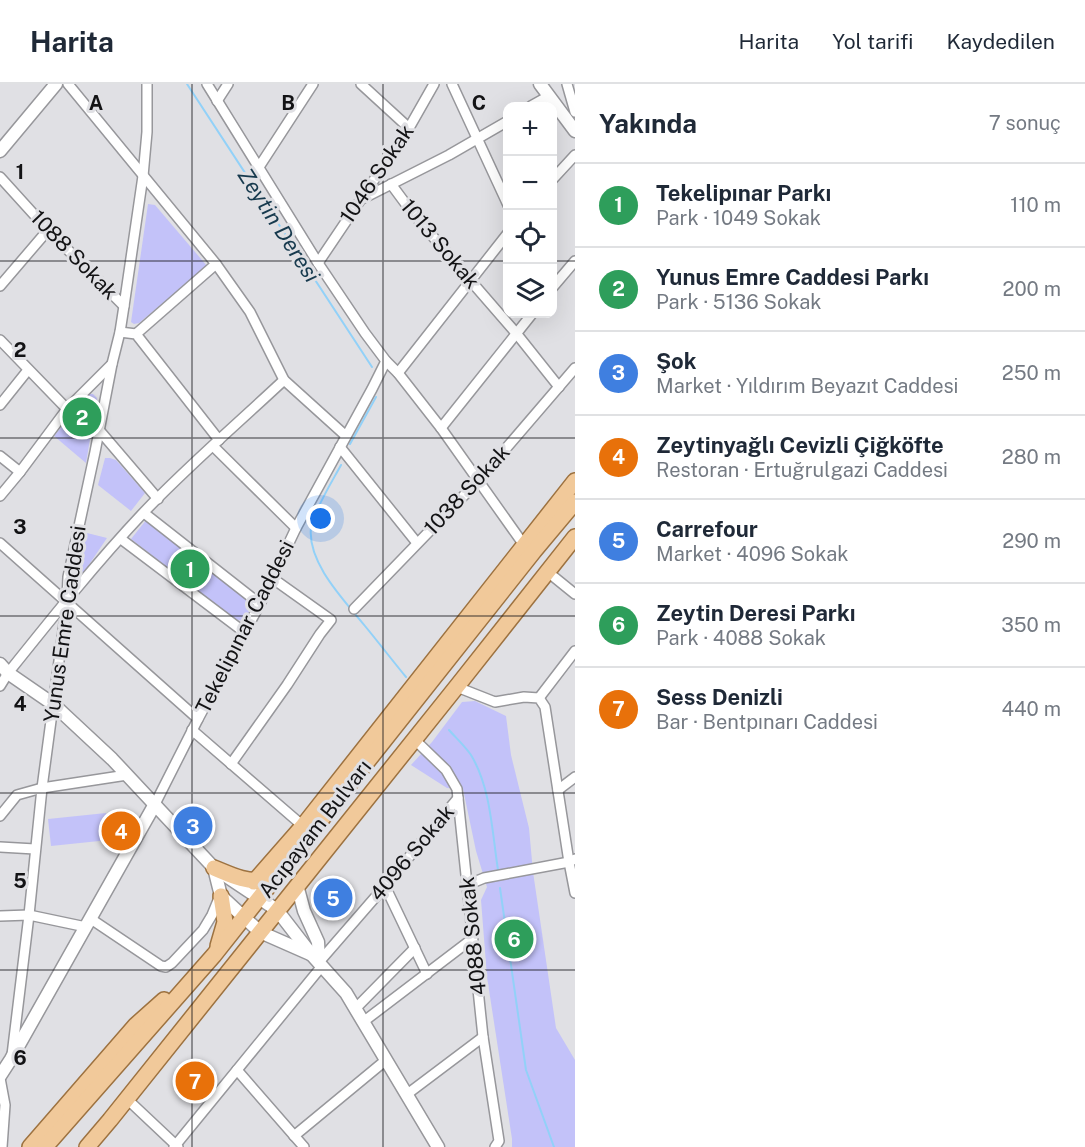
<!DOCTYPE html>
<html lang="tr">
<meta charset="utf-8">
<style>
body{margin:0;font-family:"Public Sans",sans-serif;background:#f2f2f3;color:#1f2937}
.controls{position:absolute;right:18px;top:18px;display:grid;overflow:hidden;border-radius:12px;box-shadow:0 6px 24px #0002}
.controls button{width:54px;height:54px;display:grid;place-items:center;padding:0;border:0;border-bottom:2px solid #e0e1e3;background:#fff;color:#1f2937;font:30px sans-serif}
.you{position:absolute;left:321px;top:435px;width:21px;height:21px;margin:-15px;border:4px solid #fff;border-radius:50%;background:#1a73e8;box-shadow:0 0 0 9px #1a73e833}
.badge{display:grid;place-items:center;width:39px;height:39px;border-radius:50%;background:#db2777;color:#fff;font-size:20px;font-weight:700}
.pin{position:absolute;translate:-50% -50%;border:3px solid #fff;box-shadow:0 2px 6px #0006}
.list{margin:0;padding:0;list-style:none}
h2{display:flex;justify-content:space-between;align-items:center;height:78px;margin:0;padding:0 24px;font-size:26px}
h2 small{font-size:20px;font-weight:400;color:#747a83}
.list li{display:grid;grid-template-columns:39px 1fr auto;gap:18px;align-items:center;box-sizing:border-box;height:84px;padding:0 24px;border-top:2px solid #e0e1e3}
.list b{display:block;font-size:22px;white-space:nowrap}
.list p{margin:0;font-size:20px;white-space:nowrap;color:#747a83}
.list em{font-size:20px;font-style:normal;color:#747a83}
.icon{flex:none;width:33px;height:33px;fill:none;stroke:currentColor;stroke-width:2;stroke-linecap:round;stroke-linejoin:round}
.map{position:relative;flex:none;width:575px;height:1063px;overflow:hidden}
header{display:flex;align-items:center;gap:36px;box-sizing:border-box;height:84px;padding:0 30px;background:#fff;border-bottom:2px solid #e0e1e3}
header strong{font-size:28px}
nav{display:flex;gap:33px;margin-inline-start:auto;font-size:21px}
main{display:flex}
aside{flex:1;background:#fff}
.map>svg:first-child{display:block}
.green{fill:#c3c2f9}
.lines{fill:none;stroke-linecap:round;stroke-linejoin:round}
.stream{stroke:#92d1f8;stroke-width:2}
.minor-casing{stroke:#97979b;stroke-width:12}
.tertiary-casing{stroke:#97979b;stroke-width:15}
.primary-casing{stroke:#9d7240;stroke-width:18}
.minor{stroke:#fff;stroke-width:9}
.tertiary{stroke:#fff;stroke-width:12}
.primary{stroke:#f1c99a;stroke-width:15}
.grid{fill:none;stroke:#131315;stroke-width:1.5;stroke-opacity:0.55}
.labels{text-anchor:middle;stroke-width:6;stroke-linejoin:round;paint-order:stroke}
.street-label{font-size:21px;fill:#131315;stroke:#e0e0e4}
.water-label{font-size:22px;font-style:italic;fill:#173a4e;stroke:#e0e0e4}
.grid-label{font-size:20px;text-anchor:middle;font-weight:bold;fill:#131315;stroke:#e0e0e4;stroke-width:6;stroke-linejoin:round;paint-order:stroke}
</style>
<header>
<strong>Harita</strong>
<nav><a>Harita</a><a>Yol tarifi</a><a>Kaydedilen</a></nav>
</header>
<main>
<div class="map">
<svg width="575" height="1063" viewBox="0 0 575 1063">
<rect width="100%" height="100%" fill="#e0e0e4"/>
<g class="green">
<polygon points="148,120 155,121 207,182 139,239 134,240 131,238"/>
<polygon points="89,310 93,310 97,314 86,379 54,352"/>
<polygon points="105,374 110,374 116,376 145,409 131,427 98,401"/>
<polygon points="147,435 248,515 250,519 251,525 243,537 234,535 131,455"/>
<polygon points="87,449 107,454 80,494 75,495"/>
<polygon points="475,617 506,632 511,671 529,744 533,788 556,944 575,976 575,1063 512,1063 512,1055 487,893 481,816 487,803 476,767 463,705 447,704 411,681 432,658 462,618"/>
<polygon points="106,729 109,756 51,762 48,735"/>
</g>
<g class="lines">
<g class="stream">
<polyline points="187,0 372,283"/>
<polyline points="350,360 376,313"/>
<path d="M341,381C333,396 313,428 311,444C307,479 345,517 365,542C379,559 392,576 406,593"/>
<path d="M449,646C456,654 465,662 471,671C491,704 492,748 498,786"/>
<polyline points="500,804 526,986 554,1063"/>
</g>
<defs>
<g id="minor">
<polyline points="68,0 216,180 250,228 284,296 346,352"/>
<polyline points="207,0 318,179 365,249 386,277 398,289 441,344 524,461"/>
<polyline points="361,0 409,44"/>
<polyline points="452,0 508,121"/>
<polyline points="567,0 575,28"/>
<polyline points="217,17 228,0"/>
<polyline points="531,22 549,12"/>
<polyline points="259,83 313,0"/>
<polyline points="0,93 48,146 124,222"/>
<polyline points="552,96 575,71"/>
<polyline points="391,100 411,127 470,196 516,249 559,303"/>
<polyline points="364,114 449,71 508,37"/>
<polyline points="318,179 409,44 434,0"/>
<polyline points="0,202 48,146"/>
<polyline points="552,204 575,177"/>
<polyline points="120,248 136,250 219,356"/>
<polyline points="136,250 216,180"/>
<polyline points="0,256 67,325"/>
<polyline points="398,289 508,149"/>
<polyline points="0,321 28,286"/>
<polyline points="441,344 532,230"/>
<polyline points="99,346 158,415"/>
<polyline points="213,362 296,444"/>
<polyline points="340,363 417,459"/>
<polyline points="0,372 20,388"/>
<polyline points="0,412 20,388 67,325 112,280"/>
<polyline points="144,429 260,520"/>
<polyline points="121,455 244,548"/>
<polyline points="0,459 198,635"/>
<polyline points="554,493 575,510"/>
<polyline points="354,525 478,397 575,284"/>
<polyline points="458,601 462,605 495,618 524,613 539,614 545,623 569,778 575,809"/>
<path d="M0,602L8,589C52,534 96,479 144,428C188,382 237,340 284,296"/>
<polyline points="539,614 575,567"/>
<polyline points="192,646 303,742"/>
<polyline points="414,655 446,686 457,705 483,953 499,1057 495,1063"/>
<polyline points="231,680 287,601 320,550 331,536 272,494"/>
<polyline points="558,706 575,693"/>
<polyline points="155,720 198,635 260,520 296,444 372,305 386,277"/>
<polyline points="0,732 17,711 42,704 127,691"/>
<polyline points="0,763 35,765"/>
<polyline points="467,801 484,794 569,778 575,775"/>
<polyline points="385,802 427,890"/>
<polyline points="0,832 29,831 86,843"/>
<polyline points="91,835 161,882 166,883 172,879 203,846 212,831 219,814"/>
<polyline points="319,878 385,802 458,714"/>
<polyline points="355,925 415,864"/>
<polyline points="363,938 472,855"/>
<polyline points="12,971 29,831 42,704 67,517 68,493 95,368 112,280 120,248 124,222 143,92 147,48 147,0"/>
<polyline points="237,986 304,1063"/>
<polyline points="0,994 5,1021 2,1063"/>
<polyline points="406,1011 483,953"/>
<polyline points="127,1015 178,1063"/>
<polyline points="294,1052 386,976"/>
<polyline points="174,1063 322,882"/>
</g>
<g id="tertiary">
<polyline points="540,0 575,47"/>
<polyline points="0,67 56,0"/>
<polyline points="0,580 8,589 53,620 112,675 214,784 277,826 311,870 346,909 438,1063"/>
<polyline points="214,784 221,812 260,848 310,870"/>
<polyline points="297,801 304,827 318,858 319,878"/>
<polyline points="0,992 11,975 155,720"/>
</g>
<g id="primary">
<path d="M214,784C229,790 246,799 262,796"/>
<polyline points="254,798 303,742 575,397"/>
<polyline points="218,862 225,838 221,812"/>
<polyline points="30,1063 136,941 164,916"/>
<polyline points="45,1063 214,871 534,467 575,418"/>
<polyline points="87,1063 110,1036 458,601 575,453"/>
</g>
</defs>
<use href="#minor" class="minor-casing"/>
<use href="#tertiary" class="tertiary-casing"/>
<use href="#primary" class="primary-casing"/>
<use href="#minor" class="minor"/>
<use href="#tertiary" class="tertiary"/>
<use href="#primary" class="primary"/>
</g>
<path class="grid" d="M192,0V1063M383,0V1063M0,177H508M552,177H575M0,354H575M0,532H575M0,709H575M0,886H575"/>
<g class="labels">
<g class="street-label">
<text transform="translate(377 90) rotate(-56)" y="7">1046 Sokak</text>
<text transform="translate(440 160) rotate(50)" y="7">1013 Sokak</text>
<text transform="translate(74 171) rotate(46)" y="7">1088 Sokak</text>
<text transform="translate(467 406) rotate(-47)" y="7">1038 Sokak</text>
<text transform="translate(65 540) rotate(-82)" y="7">Yunus Emre Caddesi</text>
<text transform="translate(245 543) rotate(-63)" y="7">Tekelipınar Caddesi</text>
<text transform="translate(315 745) rotate(-52)" y="7">Acıpayam Bulvarı</text>
<text transform="translate(412 769) rotate(-50)" y="7">4096 Sokak</text>
<text transform="translate(473 852) rotate(-96)" y="7">4088 Sokak</text>
</g>
<g class="water-label">
<text transform="translate(279 141) rotate(57)" y="8">Zeytin Deresi</text>
</g>
</g>
<g class="grid-label">
<text x="96" y="26">A</text>
<text x="288" y="26">B</text>
<text x="479" y="26">C</text>
<text x="20" y="95">1</text>
<text x="20" y="273">2</text>
<text x="20" y="450">3</text>
<text x="20" y="627">4</text>
<text x="20" y="804">5</text>
<text x="20" y="981">6</text>
</g>
</svg>
<div class="controls">
<button>+</button>
<button>−</button>
<button><svg class="icon" aria-label="locate" viewBox="0 0 24 24"><circle cx="12" cy="12" r="6"/><path d="M12 2v4M12 18v4M2 12h4M18 12h4"/></svg></button>
<button><svg class="icon" aria-label="layers" viewBox="0 0 24 24"><path d="M12 4l9 5-9 5-9-5zM3 14l9 5 9-5"/></svg></button>
</div>
<div class="you"></div>
<div class="pin badge" style="left:190px;top:485px;background:#2e9e5b">1</div>
<div class="pin badge" style="left:82px;top:333px;background:#2e9e5b">2</div>
<div class="pin badge" style="left:193px;top:742px;background:#3f7fe0">3</div>
<div class="pin badge" style="left:121px;top:747px;background:#e8710a">4</div>
<div class="pin badge" style="left:333px;top:814px;background:#3f7fe0">5</div>
<div class="pin badge" style="left:514px;top:855px;background:#2e9e5b">6</div>
<div class="pin badge" style="left:195px;top:997px;background:#e8710a">7</div>
</div>
<aside>
<h2>Yakında<small>7 sonuç</small></h2>
<ul class="list">
<li><span class="badge" style="background:#2e9e5b">1</span><div><b>Tekelipınar Parkı</b><p>Park · 1049 Sokak</p></div><em>110 m</em></li>
<li><span class="badge" style="background:#2e9e5b">2</span><div><b>Yunus Emre Caddesi Parkı</b><p>Park · 5136 Sokak</p></div><em>200 m</em></li>
<li><span class="badge" style="background:#3f7fe0">3</span><div><b>Şok</b><p>Market · Yıldırım Beyazıt Caddesi</p></div><em>250 m</em></li>
<li><span class="badge" style="background:#e8710a">4</span><div><b>Zeytinyağlı Cevizli Çiğköfte</b><p>Restoran · Ertuğrulgazi Caddesi</p></div><em>280 m</em></li>
<li><span class="badge" style="background:#3f7fe0">5</span><div><b>Carrefour</b><p>Market · 4096 Sokak</p></div><em>290 m</em></li>
<li><span class="badge" style="background:#2e9e5b">6</span><div><b>Zeytin Deresi Parkı</b><p>Park · 4088 Sokak</p></div><em>350 m</em></li>
<li><span class="badge" style="background:#e8710a">7</span><div><b>Sess Denizli</b><p>Bar · Bentpınarı Caddesi</p></div><em>440 m</em></li>
</ul>
</aside>
</main>
